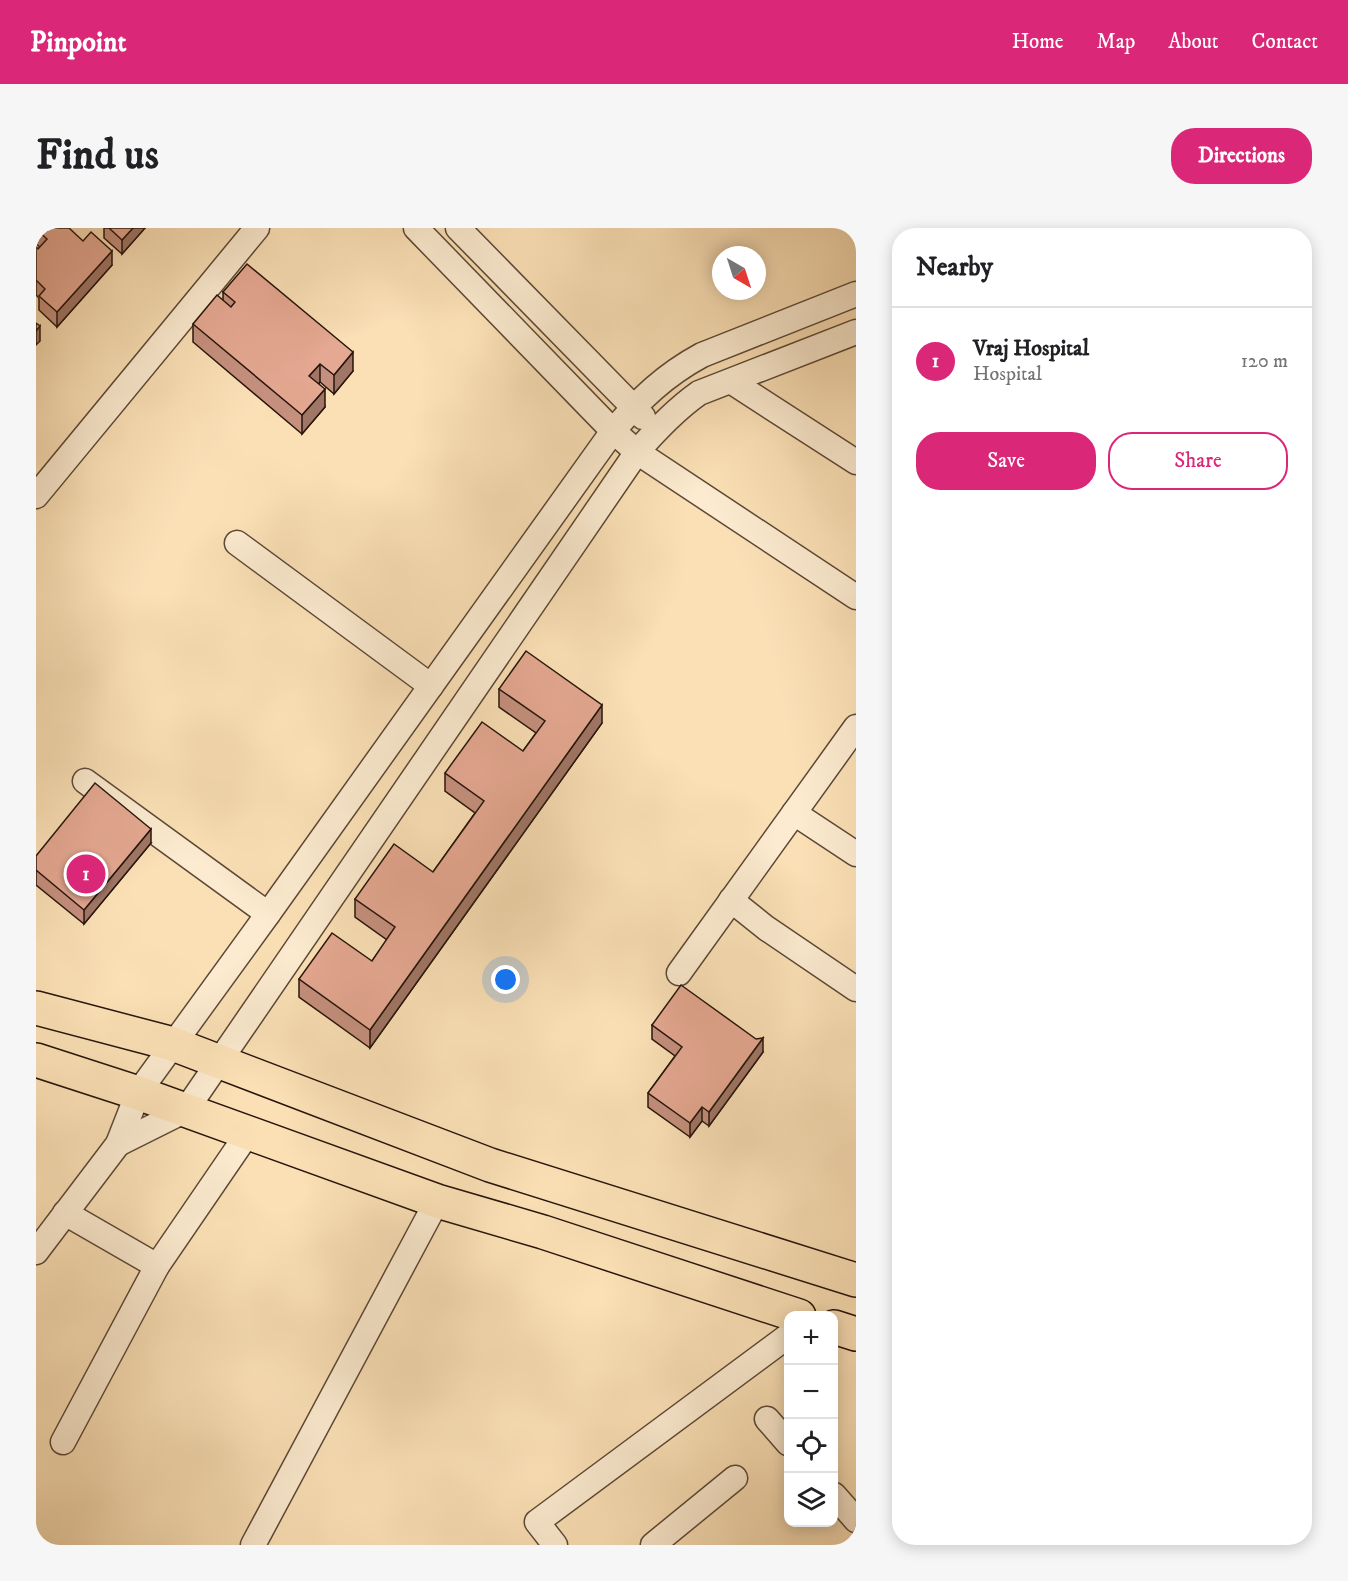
<!DOCTYPE html>
<meta charset="utf-8">
<style>
body{margin:0;font-family:"IM FELL DW Pica",serif;background:#f6f6f6;color:#202124}
.controls{position:absolute;right:18px;bottom:18px;display:grid;overflow:hidden;border-radius:12px;box-shadow:0 3px 15px #0003}
.controls button{width:54px;height:54px;display:grid;place-items:center;padding:0;border:0;border-bottom:2px solid #e0e0e0;background:#fff;color:#202124;font:30px sans-serif}
.compass{position:absolute;left:676px;top:18px;width:54px;height:54px;border-radius:50%;background:#fff;box-shadow:0 3px 15px #0003;rotate:141deg}
.you{position:absolute;left:470px;top:752px;width:21px;height:21px;margin:-15px;border:4px solid #fff;border-radius:50%;background:#1a73e8;box-shadow:0 0 0 9px #1a73e833}
.badge{display:grid;place-items:center;width:39px;height:39px;border-radius:50%;background:#db2777;color:#fff;font-size:20px;font-weight:700}
.pin{position:absolute;translate:-50% -50%;border:3px solid #fff;box-shadow:0 2px 6px #0006}
.list{margin:0;padding:0;list-style:none}
h2{display:flex;justify-content:space-between;align-items:center;height:78px;margin:0;padding:0 24px;font-size:26px}
h2 small{font-size:20px;font-weight:400;color:#757577}
.list li{display:grid;grid-template-columns:39px 1fr auto;gap:18px;align-items:center;box-sizing:border-box;height:108px;padding:0 24px;border-top:2px solid #e0e0e0}
.list b{display:block;font-size:22px;white-space:nowrap}
.list p{margin:0;font-size:20px;white-space:nowrap;color:#757577}
.list em{font-size:20px;font-style:normal;color:#757577}
.actions{display:flex;gap:12px;padding:18px 24px}
.actions a{flex:1;padding:14px 0;border:2px solid #db2777;border-radius:24px;text-align:center;font-size:21px;color:#db2777}
.actions .main{background:#db2777;color:#fff}
.icon{flex:none;width:33px;height:33px;fill:none;stroke:currentColor;stroke-width:2;stroke-linecap:round;stroke-linejoin:round}
.map{position:relative;flex:none;width:820px;height:1317px;overflow:hidden;border-radius:24px}
header{display:flex;align-items:center;gap:36px;box-sizing:border-box;height:84px;padding:0 30px;background:#db2777;color:#fff}
header strong{font-size:28px}
nav{display:flex;gap:33px;margin-inline-start:auto;font-size:21px}
.intro{display:flex;align-items:center;justify-content:space-between;box-sizing:border-box;height:144px;padding:0 36px}
h1{margin:0;font-size:42px}
.button{padding:15px 27px;border-radius:24px;background:#db2777;color:#fff;font-size:21px;font-weight:700}
main{display:flex;gap:36px;padding:0 36px}
aside{flex:1;background:#fff;border-radius:24px;box-shadow:0 3px 15px #0003}
.map>svg:first-child{display:block}
.lines{fill:none;stroke-linecap:round;stroke-linejoin:round}
.street-casing{stroke:#5c4836;stroke-width:27}
.highway-casing{stroke:#27150c;stroke-width:36}
.street{stroke:#fcebd0;stroke-width:24}
.highway{stroke:#fbe0b6;stroke-width:33}
.wall{fill:#c5907e;stroke:#27150c;stroke-width:1.5}
.shaded-wall{fill:#a07666;stroke:#27150c;stroke-width:1.5}
.building{fill:#e5a892;stroke:#27150c;stroke-width:1.5}
</style>
<header>
<strong>Pinpoint</strong>
<nav><a>Home</a><a>Map</a><a>About</a><a>Contact</a></nav>
</header>
<div class="intro"><h1>Find us</h1><a class="button">Directions</a></div>
<main>
<div class="map">
<svg width="820" height="1317" viewBox="0 0 820 1317">
<rect width="100%" height="100%" fill="#fbe0b6"/>
<filter id="stains"><feTurbulence type="fractalNoise" baseFrequency=".00333" numOctaves="4"/><feColorMatrix values="0 0 0 0 .2 0 0 0 0 .09 0 0 0 0 .02 0 0 0 .5 -.17"/></filter>
<radialGradient id="worn" r=".72"><stop offset=".6" stop-color="#630" stop-opacity="0"/><stop offset="1" stop-color="#630" stop-opacity=".3"/></radialGradient>
<g class="lines">
<defs>
<g id="street">
<polyline points="380,0 577,203 601,224 820,369"/>
<polyline points="422,0 607,189"/>
<polyline points="696,154 820,234"/>
<polyline points="0,268 221,0"/>
<polyline points="201,315 395,458"/>
<polyline points="49,553 232,686"/>
<polyline points="758,585 820,626"/>
<polyline points="695,672 730,700 820,761"/>
<polyline points="643,745 820,499"/>
<path d="M82,916L150,882L601,224C620,202 639,182 663,165L820,104"/>
<polyline points="29,985 121,1038"/>
<path d="M0,1024L82,916L102,865L232,686L577,203C604,171 629,147 666,127L820,66"/>
<polyline points="731,1191 752,1215"/>
<polyline points="27,1214 121,1038 212,905"/>
<polyline points="798,1267 820,1292"/>
<polyline points="217,1317 401,973"/>
<polyline points="519,1317 501,1294 752,1108"/>
<polyline points="617,1317 699,1250"/>
</g>
<g id="highway">
<polyline points="0,780 137,816 454,937 820,1052"/>
<polyline points="0,832 102,865 401,973 507,1004 763,1088"/>
<polyline points="798,1099 820,1106"/>
</g>
</defs>
<use href="#street" class="street-casing"/>
<use href="#highway" class="highway-casing"/>
<use href="#street" class="street"/>
<use href="#highway" class="highway"/>
</g>
<g class="wall">
<polygon points="0,0 47,13 76,37 21,99 3,82 3,70 0,67 0,19 2,21 4,19 0,16"/>
<polygon points="68,0 109,0 86,26 68,10"/>
<polygon points="187,64 317,143 298,166 284,154 283,155 289,179 266,206 157,114 157,96 187,73"/>
<polygon points="463,461 566,495 334,820 263,769 263,751 336,733 351,712 319,689 319,671 397,644 439,585 409,563 409,545 487,523 500,505 463,479"/>
<polygon points="115,615 48,696 0,657 0,628"/>
<polygon points="616,797 727,824 673,898 666,893 654,909 612,879 612,865 639,828 616,811"/>
</g>
<g class="shaded-wall">
<polygon points="97,0 109,0 86,26 86,12"/>
<polygon points="76,23 76,37 21,99 21,84"/>
<polygon points="4,98 4,113 0,117 0,103"/>
<polygon points="317,124 317,143 298,166 298,147"/>
<polygon points="284,136 284,154 273,166 273,148"/>
<polygon points="289,161 289,179 266,206 266,187"/>
<polygon points="566,477 566,495 334,820 334,802"/>
<polygon points="115,601 115,615 48,696 48,682"/>
<polygon points="727,810 727,824 673,898 673,884"/>
<polygon points="666,879 666,893 654,909 654,895"/>
</g>
<g class="building">
<polygon points="0,0 33,0 47,13 55,4 76,23 21,84 3,68 9,61 0,52 0,19 2,21 11,11 0,1"/>
<polygon points="73,0 97,0 86,12"/>
<polygon points="211,36 317,124 298,147 284,136 273,148 289,161 266,187 157,96 181,67 195,79 199,74 187,64"/>
<polygon points="0,95 4,98 0,103"/>
<polygon points="490,423 566,477 334,802 263,751 296,705 336,733 359,699 319,671 358,616 397,644 448,573 409,545 446,494 487,523 509,493 463,461"/>
<polygon points="59,555 115,601 48,682 0,642 0,628"/>
<polygon points="645,757 720,811 727,810 673,884 666,879 654,895 612,865 646,819 616,797"/>
</g>
<rect width="100%" height="100%" filter="url(#stains)"/>
<rect width="100%" height="100%" fill="url(#worn)"/>
</svg>
<div class="controls">
<button>+</button>
<button>−</button>
<button><svg class="icon" aria-label="locate" viewBox="0 0 24 24"><circle cx="12" cy="12" r="6"/><path d="M12 2v4M12 18v4M2 12h4M18 12h4"/></svg></button>
<button><svg class="icon" aria-label="layers" viewBox="0 0 24 24"><path d="M12 4l9 5-9 5-9-5zM3 14l9 5 9-5"/></svg></button>
</div>
<svg class="compass" viewBox="-18 -18 36 36"><path d="M0-13l5 13h-10z" fill="#e53935"/><path d="M0 13l5-13h-10z" fill="#757577"/></svg>
<div class="you"></div>
<div class="pin badge" style="left:50px;top:646px">1</div>
</div>
<aside>
<h2>Nearby<small></small></h2>
<ul class="list">
<li><span class="badge">1</span><div><b>Vraj Hospital</b><p>Hospital</p></div><em>120 m</em></li>
</ul>
<div class="actions"><a class="main">Save</a><a>Share</a></div>
</aside>
</main>
